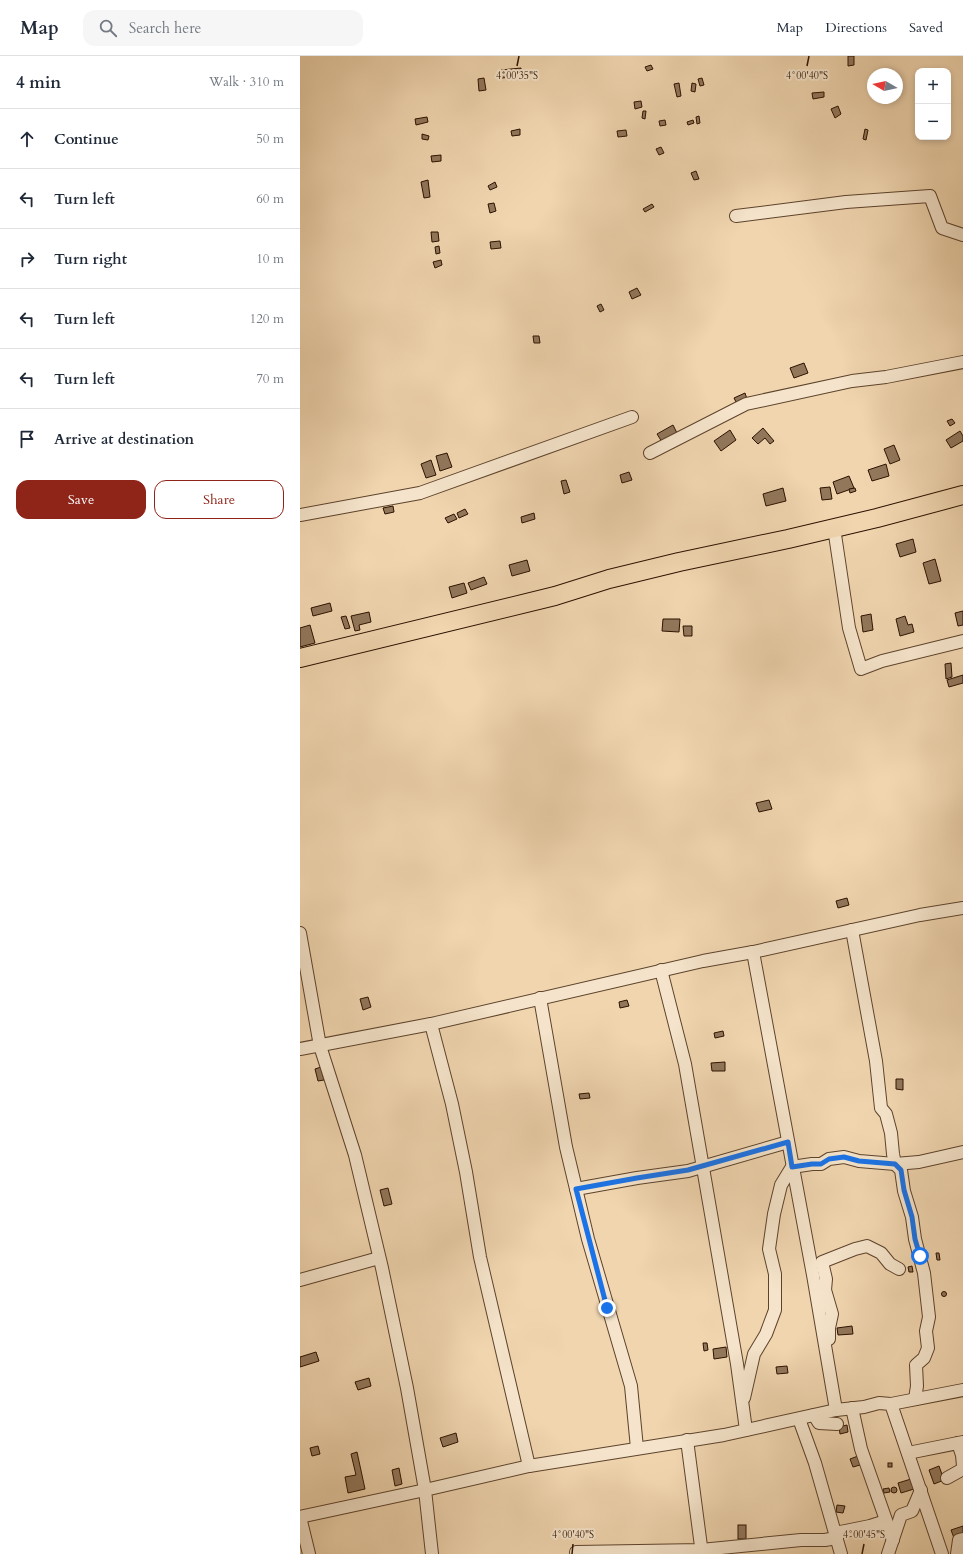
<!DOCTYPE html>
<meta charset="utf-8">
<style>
body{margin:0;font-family:Cardo,serif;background:#f6f6f7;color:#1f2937}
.controls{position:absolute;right:12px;top:12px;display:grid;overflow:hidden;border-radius:8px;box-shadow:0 2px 6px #0003}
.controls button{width:36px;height:36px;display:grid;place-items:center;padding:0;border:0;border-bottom:1px solid #e0e1e3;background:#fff;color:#1f2937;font:20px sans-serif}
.compass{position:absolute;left:567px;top:12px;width:36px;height:36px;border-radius:50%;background:#fff;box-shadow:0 2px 6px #0003;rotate:279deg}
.stop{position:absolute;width:12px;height:12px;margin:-9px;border:3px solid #1a73e8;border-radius:50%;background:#fff}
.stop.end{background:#1a73e8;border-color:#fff;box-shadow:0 1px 4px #0008}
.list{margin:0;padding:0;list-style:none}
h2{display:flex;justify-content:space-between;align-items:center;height:52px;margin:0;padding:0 16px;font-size:17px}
h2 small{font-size:13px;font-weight:400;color:#747a83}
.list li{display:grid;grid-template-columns:26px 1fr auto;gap:12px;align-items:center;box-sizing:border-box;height:60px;padding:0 16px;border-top:1px solid #e0e1e3}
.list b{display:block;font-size:15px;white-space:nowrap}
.list em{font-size:13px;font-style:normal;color:#747a83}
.actions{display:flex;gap:8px;padding:12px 16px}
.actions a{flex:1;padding:9px 0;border:1px solid #8f2418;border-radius:12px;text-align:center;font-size:14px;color:#8f2418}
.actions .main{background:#8f2418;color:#fff}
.icon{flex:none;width:22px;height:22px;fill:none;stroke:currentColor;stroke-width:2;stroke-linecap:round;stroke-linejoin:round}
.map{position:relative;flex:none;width:663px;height:1498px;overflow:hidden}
header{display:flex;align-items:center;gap:24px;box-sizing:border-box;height:56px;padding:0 20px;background:#fff;border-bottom:1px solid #e0e1e3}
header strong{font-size:19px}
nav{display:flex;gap:22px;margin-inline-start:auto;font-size:14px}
.search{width:280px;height:36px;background:#f6f6f7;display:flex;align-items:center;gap:10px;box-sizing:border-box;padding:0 14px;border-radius:12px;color:#747a83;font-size:15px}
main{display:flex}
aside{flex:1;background:#fff}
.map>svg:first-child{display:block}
.building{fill:#92775b;stroke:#2c1200}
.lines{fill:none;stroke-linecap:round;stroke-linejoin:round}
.minor-casing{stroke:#5d432c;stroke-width:14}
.highway-casing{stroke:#2c1200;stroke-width:20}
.minor{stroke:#f5e4cb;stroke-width:12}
.highway{stroke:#f0d5af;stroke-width:18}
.route{stroke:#1a73e8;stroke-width:5}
.ticks{fill:none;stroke:#2c1200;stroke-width:1.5}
.ticks-label{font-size:10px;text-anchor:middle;fill:#2c1200;stroke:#f5e4cb;stroke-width:4;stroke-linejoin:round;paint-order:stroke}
</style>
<header>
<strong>Map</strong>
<div class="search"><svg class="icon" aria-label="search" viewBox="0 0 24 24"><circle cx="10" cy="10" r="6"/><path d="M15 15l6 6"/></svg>Search here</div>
<nav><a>Map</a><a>Directions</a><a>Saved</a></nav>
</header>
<main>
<aside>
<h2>4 min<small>Walk · 310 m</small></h2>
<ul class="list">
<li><svg class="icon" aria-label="ahead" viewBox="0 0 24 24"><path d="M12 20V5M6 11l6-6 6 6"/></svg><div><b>Continue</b></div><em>50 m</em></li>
<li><svg class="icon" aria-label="left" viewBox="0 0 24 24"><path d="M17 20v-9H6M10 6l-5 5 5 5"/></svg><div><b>Turn left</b></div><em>60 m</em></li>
<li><svg class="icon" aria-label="right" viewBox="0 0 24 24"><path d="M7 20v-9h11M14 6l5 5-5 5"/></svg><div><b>Turn right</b></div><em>10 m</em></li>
<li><svg class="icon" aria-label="left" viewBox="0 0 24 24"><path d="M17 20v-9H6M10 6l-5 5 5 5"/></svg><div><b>Turn left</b></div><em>120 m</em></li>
<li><svg class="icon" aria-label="left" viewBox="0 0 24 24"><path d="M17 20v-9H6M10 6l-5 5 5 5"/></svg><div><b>Turn left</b></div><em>70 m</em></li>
<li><svg class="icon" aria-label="arrive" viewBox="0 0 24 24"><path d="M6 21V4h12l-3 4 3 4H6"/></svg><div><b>Arrive at destination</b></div></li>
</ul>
<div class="actions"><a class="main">Save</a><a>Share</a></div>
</aside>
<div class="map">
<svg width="663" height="1498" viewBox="0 0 663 1498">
<rect width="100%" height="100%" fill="#f0d5af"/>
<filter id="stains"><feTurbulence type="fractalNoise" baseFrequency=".005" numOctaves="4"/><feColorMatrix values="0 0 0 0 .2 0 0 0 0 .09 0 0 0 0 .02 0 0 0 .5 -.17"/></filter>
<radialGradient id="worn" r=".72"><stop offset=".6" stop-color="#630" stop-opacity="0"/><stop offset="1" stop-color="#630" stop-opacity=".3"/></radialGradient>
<g class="building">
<polygon points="548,0 554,0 554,9 548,10"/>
<polygon points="351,9 353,13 347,15 345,11"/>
<polygon points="221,12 221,20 202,22 201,14"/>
<polygon points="184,22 186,34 179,35 178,23"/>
<polygon points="402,22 404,29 400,30 398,23"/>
<polygon points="379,27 381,40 377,41 374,28"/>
<polygon points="392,27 396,28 395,36 391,35"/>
<polygon points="524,36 524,41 513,43 512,37"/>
<polygon points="341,45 342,51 335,53 334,46"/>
<polygon points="538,50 541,58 535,62 531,53"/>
<polygon points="343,55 346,55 345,63 342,62"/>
<polygon points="399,60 400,67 397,68 396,61"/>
<polygon points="127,61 128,66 116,69 115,63"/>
<polygon points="365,64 366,69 360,70 359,65"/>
<polygon points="393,64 394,67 388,69 387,66"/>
<polygon points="220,73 220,79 212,80 211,75"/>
<polygon points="565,73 568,74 566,84 563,83"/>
<polygon points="326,74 327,80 318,81 317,75"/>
<polygon points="122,78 129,80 128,84 122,83"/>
<polygon points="361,91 364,97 359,99 356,93"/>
<polygon points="141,99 141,105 132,106 131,100"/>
<polygon points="396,115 399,123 394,124 391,117"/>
<polygon points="128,124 130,141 124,142 121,126"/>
<polygon points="195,126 197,131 190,134 188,130"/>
<polygon points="194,147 196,155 190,157 188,148"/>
<polygon points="352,148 354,151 345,156 343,153"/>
<polygon points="131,176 138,176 139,185 132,186"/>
<polygon points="200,185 201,192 191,193 190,186"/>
<polygon points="139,190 140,197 136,198 135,191"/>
<polygon points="141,204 142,209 135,212 133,206"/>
<polygon points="337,232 341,239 332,243 329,236"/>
<polygon points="301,248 304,254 300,256 297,250"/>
<polygon points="233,280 239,280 240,287 234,287"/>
<polygon points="504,307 508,317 494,322 490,312"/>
<polygon points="445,337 447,343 437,348 434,342"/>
<polygon points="652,363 655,367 650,370 647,365"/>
<polygon points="373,369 377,377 362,386 357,378"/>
<polygon points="463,372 474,385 470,388 465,382 458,388 452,382"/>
<polygon points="430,374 436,384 421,395 414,385"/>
<polygon points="660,375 663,380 663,385 651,392 646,384"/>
<polygon points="594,389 600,404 590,408 584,393"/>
<polygon points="147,397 152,411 140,415 136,400"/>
<polygon points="131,404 136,419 126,422 121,408"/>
<polygon points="586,408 589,420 572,425 568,414"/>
<polygon points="329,416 332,424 322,427 320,419"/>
<polygon points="549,420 554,432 537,438 533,426"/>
<polygon points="266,424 270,436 264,438 261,425"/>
<polygon points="530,431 532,443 522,444 520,432"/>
<polygon points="483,432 486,445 466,450 463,438"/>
<polygon points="555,432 556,435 550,437 549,433"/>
<polygon points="93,450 94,456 85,458 83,452"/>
<polygon points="165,453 168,458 159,462 157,457"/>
<polygon points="234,457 235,463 222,467 221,461"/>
<polygon points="154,458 157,463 148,467 145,462"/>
<polygon points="613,483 616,496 600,501 596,488"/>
<polygon points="635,503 641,525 629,528 623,507"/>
<polygon points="227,504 230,515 212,520 209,509"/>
<polygon points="184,521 187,528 171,534 168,527"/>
<polygon points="164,527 167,537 152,542 149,531"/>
<polygon points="30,547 32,555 13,560 11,552"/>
<polygon points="663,555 663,569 658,570 655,557"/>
<polygon points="69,556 71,566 59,569 60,574 55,575 51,560"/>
<polygon points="571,558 573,574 563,576 561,560"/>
<polygon points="46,560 50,572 45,573 41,561"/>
<polygon points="605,560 608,569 612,568 614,576 600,580 596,563"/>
<polygon points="363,563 380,563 379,576 362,575"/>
<polygon points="10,569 15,587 0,591 0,572"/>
<polygon points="383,570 392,570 392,580 384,580"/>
<polygon points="651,607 652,621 646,623 645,608"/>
<polygon points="663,619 663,627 649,631 647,624"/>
<polygon points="469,744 472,753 459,756 456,747"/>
<polygon points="547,842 549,849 538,852 536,845"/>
<polygon points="68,941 71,951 63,954 60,943"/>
<polygon points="327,944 329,950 320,952 319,946"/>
<polygon points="423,975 424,980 415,982 414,977"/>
<polygon points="425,1006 425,1015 412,1015 411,1007"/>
<polygon points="21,1011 24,1024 18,1025 15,1013"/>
<polygon points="596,1023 603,1023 603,1034 596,1033"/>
<polygon points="289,1037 290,1042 280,1043 279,1038"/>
<polygon points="88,1132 92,1148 84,1150 80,1134"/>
<polygon points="636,1197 639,1197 640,1204 637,1204"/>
<polygon points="612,1210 613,1216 609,1216 608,1211"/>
<circle cx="644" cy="1238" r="2.5"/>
<polygon points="552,1270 553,1278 538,1279 537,1272"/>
<polygon points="403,1287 407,1287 408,1294 404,1295"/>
<polygon points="426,1291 427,1301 414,1303 413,1293"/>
<polygon points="16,1296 19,1305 0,1311 0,1301"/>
<polygon points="487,1310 488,1317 477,1318 476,1311"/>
<polygon points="69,1322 71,1330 58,1334 55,1326"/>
<polygon points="547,1369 548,1376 540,1378 539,1371"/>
<polygon points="156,1377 158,1386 143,1391 140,1382"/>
<polygon points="18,1390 20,1398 12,1400 10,1392"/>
<polygon points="57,1396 65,1433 48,1437 45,1421 56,1419 51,1398"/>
<polygon points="558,1400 560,1409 553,1411 550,1403"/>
<rect x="588" y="1407" width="4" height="4"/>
<polygon points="639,1410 644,1424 634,1428 629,1414"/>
<polygon points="99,1412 102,1428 95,1430 92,1414"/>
<polygon points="611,1423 614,1433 601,1437 598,1427"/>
<circle cx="594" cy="1434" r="3"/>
<polygon points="589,1432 590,1436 584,1437 583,1433"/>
<polygon points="537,1449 545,1450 543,1457 536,1456"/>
<rect x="438" y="1469" width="8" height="14"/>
<polygon points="663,1470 663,1479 654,1482 651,1474"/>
</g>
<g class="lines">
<defs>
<g id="minor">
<polyline points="436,160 546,146 630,140 642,172 663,179"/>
<polyline points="350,397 446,348 552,325 586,321 663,306"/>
<polyline points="0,459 120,437 332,361"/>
<polyline points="534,472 549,572 561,613 582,605 663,585"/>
<polyline points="552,874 576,1005 581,1052 586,1058 591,1077 593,1098 595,1108 601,1114 604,1135 612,1161 615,1183 624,1217 629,1261 626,1275 628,1292 624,1302 616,1309 617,1330 615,1343"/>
<polyline points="0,877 20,990 55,1099 82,1212 107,1332 125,1434 0,1461"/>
<polyline points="453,896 513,1219 536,1354"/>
<polyline points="361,914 385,1008 437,1308 446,1374"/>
<polyline points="240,942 266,1091 288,1183 331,1330 337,1392"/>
<polyline points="131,968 152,1048 166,1116 180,1201 229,1410"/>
<polyline points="0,993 131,968 403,905 453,896 620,859 663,852"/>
<polyline points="276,1133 337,1122 388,1115 488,1086"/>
<polyline points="0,1224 79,1202"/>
<polyline points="529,1283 529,1272 532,1258 525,1234 526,1223 522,1206 555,1193 567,1190 581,1197 590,1208 599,1213"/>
<polyline points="444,1342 454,1298 466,1278 475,1254 475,1218 469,1193 474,1158 481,1129 492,1111 512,1108 521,1108 529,1103 544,1101 559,1105 595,1108 619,1106 663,1096"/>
<polyline points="591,1348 663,1334"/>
<polyline points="552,1352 561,1393 593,1484"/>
<polyline points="514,1359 519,1367 537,1368"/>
<polyline points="499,1363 515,1407 541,1498"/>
<polyline points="387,1384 402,1498"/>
<polyline points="658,1387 662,1399 663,1410"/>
<polyline points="608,1397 663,1386"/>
<polyline points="647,1422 663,1413"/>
<polyline points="0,1461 9,1498"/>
<polyline points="276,1496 401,1494 501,1484 525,1484 536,1482 540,1476 570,1470 586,1465"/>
<polyline points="132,1498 125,1434 229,1410 424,1379 536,1354 564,1351 579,1347 591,1348 642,1498"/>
<polyline points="588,1498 601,1459 612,1455 621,1434"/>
<polyline points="657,1498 659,1484 663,1483"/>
</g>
<polyline id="highway" points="0,602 255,540 309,523 379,506 488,483 577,462 663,439"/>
</defs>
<use href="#minor" class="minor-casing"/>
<use href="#highway" class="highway-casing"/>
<use href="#minor" class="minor"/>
<use href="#highway" class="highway"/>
</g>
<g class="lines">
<polyline class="route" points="307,1252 276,1133 337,1122 388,1114 488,1086 492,1111 512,1108 521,1108 529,1103 544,1101 559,1105 595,1108 601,1114 604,1134 612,1161 615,1183 620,1200"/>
</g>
<path class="ticks" d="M217,10L219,0M507,10L509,0M272,1498L273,1488M562,1498L564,1488"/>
<g class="ticks-label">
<text x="217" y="23">4°00'35"S</text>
<text x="507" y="23">4°00'40"S</text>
<text x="273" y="1482">4°00'40"S</text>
<text x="564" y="1482">4°00'45"S</text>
</g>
<rect width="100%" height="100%" filter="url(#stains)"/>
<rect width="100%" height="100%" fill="url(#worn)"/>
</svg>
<div class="controls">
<button>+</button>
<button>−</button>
</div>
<svg class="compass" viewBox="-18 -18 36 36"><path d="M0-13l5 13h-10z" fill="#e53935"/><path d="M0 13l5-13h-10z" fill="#747a83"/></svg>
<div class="stop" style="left:620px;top:1200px"></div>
<div class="stop end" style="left:307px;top:1252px"></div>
</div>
</main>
